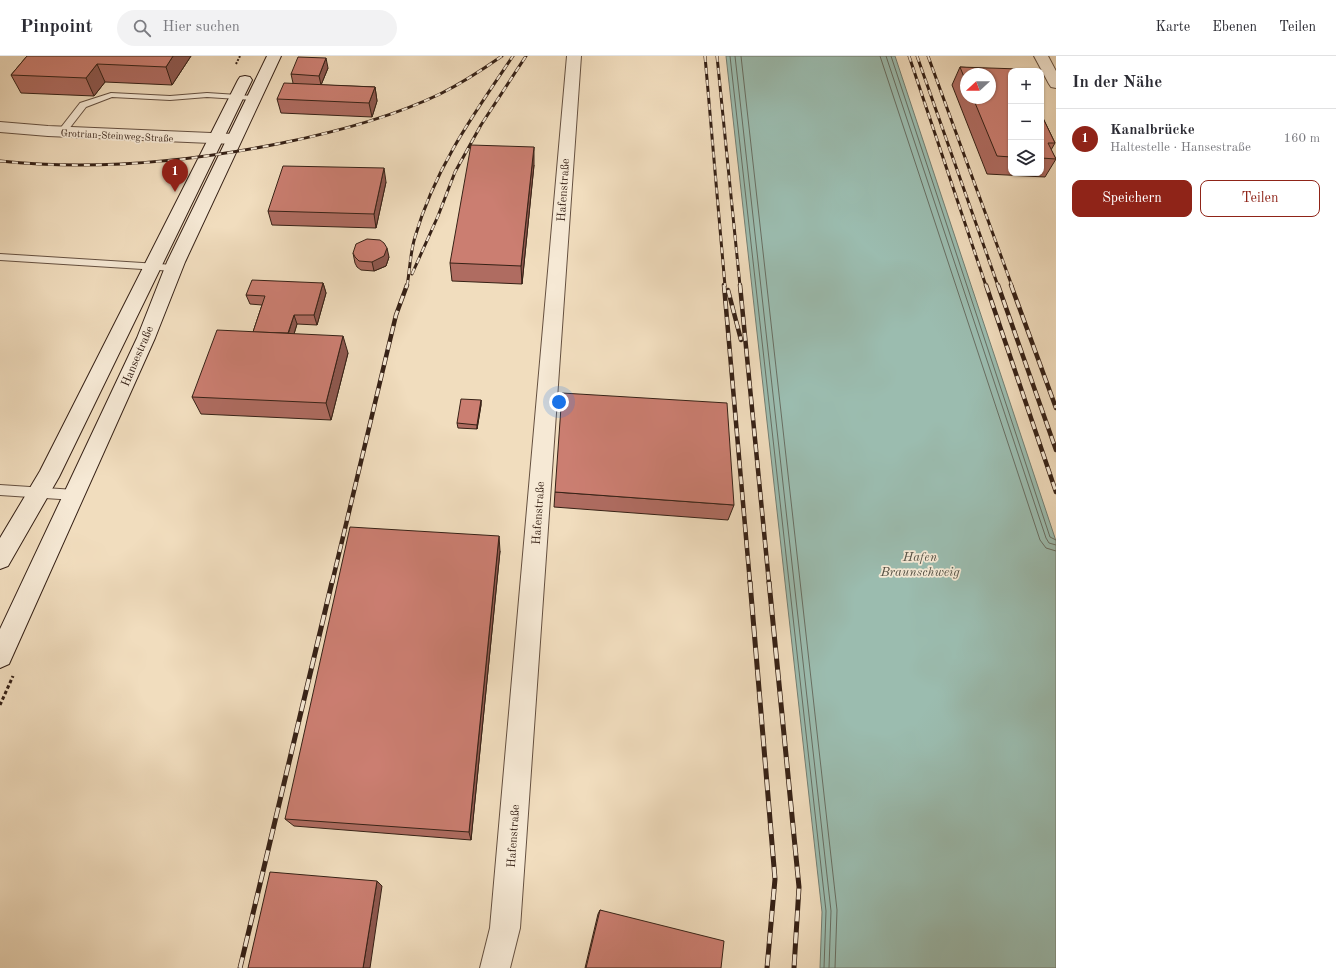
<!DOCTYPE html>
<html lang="de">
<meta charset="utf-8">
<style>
body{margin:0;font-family:"Old Standard TT",serif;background:#f2f2f3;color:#2b2b33}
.controls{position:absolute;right:12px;top:12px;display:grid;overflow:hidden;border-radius:8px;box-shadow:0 1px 3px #0004}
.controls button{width:36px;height:36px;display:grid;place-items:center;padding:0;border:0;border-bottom:1px solid #e1e1e2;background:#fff;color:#2b2b33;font:20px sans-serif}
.compass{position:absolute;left:960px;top:12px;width:36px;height:36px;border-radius:50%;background:#fff;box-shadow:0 1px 3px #0004;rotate:249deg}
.you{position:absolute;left:559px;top:346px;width:14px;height:14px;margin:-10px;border:3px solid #fff;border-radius:50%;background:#1a73e8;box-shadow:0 0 0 6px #1a73e833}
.badge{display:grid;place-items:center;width:26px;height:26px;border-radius:50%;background:#8f2418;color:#fff;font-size:13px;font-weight:700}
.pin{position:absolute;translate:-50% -33px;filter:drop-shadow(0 1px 2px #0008)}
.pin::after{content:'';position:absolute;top:21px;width:14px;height:12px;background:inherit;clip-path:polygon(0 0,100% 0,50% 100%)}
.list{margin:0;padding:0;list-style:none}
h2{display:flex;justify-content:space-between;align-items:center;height:52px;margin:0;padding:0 16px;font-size:17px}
h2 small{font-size:13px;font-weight:400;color:#7c7c81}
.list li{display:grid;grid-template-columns:26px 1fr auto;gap:12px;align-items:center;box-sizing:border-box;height:60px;padding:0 16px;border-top:1px solid #e1e1e2}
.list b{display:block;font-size:15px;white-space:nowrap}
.list p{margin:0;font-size:13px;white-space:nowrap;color:#7c7c81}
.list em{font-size:13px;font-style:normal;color:#7c7c81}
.actions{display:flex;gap:8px;padding:12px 16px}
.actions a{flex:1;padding:9px 0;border:1px solid #8f2418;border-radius:8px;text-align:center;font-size:14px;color:#8f2418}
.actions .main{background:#8f2418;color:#fff}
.icon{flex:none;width:22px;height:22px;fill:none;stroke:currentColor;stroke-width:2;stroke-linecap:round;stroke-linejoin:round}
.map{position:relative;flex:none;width:1056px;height:912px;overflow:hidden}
header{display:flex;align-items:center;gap:24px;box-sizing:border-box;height:56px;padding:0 20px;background:#fff;border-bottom:1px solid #e1e1e2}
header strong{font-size:19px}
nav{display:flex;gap:22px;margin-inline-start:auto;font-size:14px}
.search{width:280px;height:36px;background:#f2f2f3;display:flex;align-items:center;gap:10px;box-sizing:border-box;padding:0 14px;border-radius:22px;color:#7c7c81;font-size:15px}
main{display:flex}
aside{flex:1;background:#fff}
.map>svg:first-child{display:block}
.water{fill:#9bbcaf;stroke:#737e72}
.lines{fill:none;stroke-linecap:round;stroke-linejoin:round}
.shore{stroke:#686e62;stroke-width:1}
.lane-casing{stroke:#655040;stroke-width:2}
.street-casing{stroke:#655040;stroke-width:2}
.secondary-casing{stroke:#362116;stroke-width:2}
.path-far1{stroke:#362116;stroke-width:2;stroke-dasharray:2 1.5;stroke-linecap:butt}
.path{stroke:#362116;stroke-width:3;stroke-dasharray:3.5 2.5;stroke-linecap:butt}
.lane{fill:#f6e9d5;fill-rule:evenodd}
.street{fill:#f6e9d5;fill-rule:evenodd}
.secondary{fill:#f6e9d5;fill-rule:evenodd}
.rail-far2-casing{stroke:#362116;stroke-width:3}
.rail-far1-casing{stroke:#362116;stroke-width:4.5}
.rail-casing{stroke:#362116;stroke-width:5}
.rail-far2{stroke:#f6e9d5;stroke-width:2;stroke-dasharray:6;stroke-linecap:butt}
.rail-far1{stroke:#f6e9d5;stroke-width:3;stroke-dasharray:8;stroke-linecap:butt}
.rail{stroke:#f6e9d5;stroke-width:3.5;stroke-dasharray:11;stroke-linecap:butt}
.wall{fill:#af6c61;stroke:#362116;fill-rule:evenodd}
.shaded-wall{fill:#8e584f;stroke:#362116}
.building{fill:#cb7e71;stroke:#362116}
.labels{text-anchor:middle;stroke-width:3.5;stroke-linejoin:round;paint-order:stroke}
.far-street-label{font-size:10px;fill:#362116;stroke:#f6e9d5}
.street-label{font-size:12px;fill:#362116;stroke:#f6e9d5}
.water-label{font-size:13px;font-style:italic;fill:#545044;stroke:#f6e9d5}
</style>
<header>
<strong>Pinpoint</strong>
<div class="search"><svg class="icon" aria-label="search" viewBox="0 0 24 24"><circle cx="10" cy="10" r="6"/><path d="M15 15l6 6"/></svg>Hier suchen</div>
<nav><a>Karte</a><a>Ebenen</a><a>Teilen</a></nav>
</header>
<main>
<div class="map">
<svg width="1056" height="912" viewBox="0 0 1056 912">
<rect width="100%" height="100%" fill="#f1ddbe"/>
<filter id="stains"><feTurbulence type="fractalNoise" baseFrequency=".005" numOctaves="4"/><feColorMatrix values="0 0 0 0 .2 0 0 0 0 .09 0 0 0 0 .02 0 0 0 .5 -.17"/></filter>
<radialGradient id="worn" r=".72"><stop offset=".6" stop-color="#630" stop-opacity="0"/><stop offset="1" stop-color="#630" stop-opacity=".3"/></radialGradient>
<polygon class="water" points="726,0 895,0 1056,485 1056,912 820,912 822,856"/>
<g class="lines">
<g class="shore">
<polyline points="730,0 826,855 824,912"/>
<polyline points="735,0 831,855 829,912"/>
<polyline points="741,0 837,854 835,912"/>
<polyline points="880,0 1040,484 1046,492 1056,495"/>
<polyline points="886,0 1046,482 1049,487 1056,489"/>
<polyline points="891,0 1050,481 1056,484"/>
</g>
<defs>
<g id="lane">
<polygon points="111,37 170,40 207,37 253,40 257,42 253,44 207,41 170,44 112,41 86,51 65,78 59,78 58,76 59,74 80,47"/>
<polygon points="0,198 174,209 179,212 174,215 0,204"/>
<polygon points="0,429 75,434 79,436 81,439 79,442 75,444 0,439"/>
</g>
<g id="street">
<polygon points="567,0 581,0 520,872 510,912 480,912 490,872"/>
<polygon points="1034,0 1048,0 1056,15 1056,32 1051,31 1049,28"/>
<polygon points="0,66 48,70 234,78 239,80 242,83 239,86 234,88 48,80 0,76"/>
</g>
<g id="secondary">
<polygon points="267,0 281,0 185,206 155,282 9,608 0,612 0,573 137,282 167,206"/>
<polygon points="245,20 250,21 252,24 59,421 8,510 0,513 0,482 40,415 238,24 240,21"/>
</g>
</defs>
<use href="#lane" class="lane-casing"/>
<use href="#street" class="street-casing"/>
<use href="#secondary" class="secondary-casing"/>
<polyline class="path-far1" points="236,8 240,0"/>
<polyline class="path" points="0,649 13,620"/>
<use href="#lane" class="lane"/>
<use href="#street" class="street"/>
<use href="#secondary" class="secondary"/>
<defs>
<g id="rail-far2">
<polyline points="705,0 725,230"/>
<polyline points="717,0 740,230"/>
<polyline points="909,0 986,230"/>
<polyline points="917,0 998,230"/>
<polyline points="928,0 1012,230"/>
<path d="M0,105C95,115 189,106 282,87C336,76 390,62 440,38C462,27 482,14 502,0"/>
<polyline points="412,218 438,160 455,116 481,69 526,0"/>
<path d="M407,230C410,214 410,197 415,181C435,112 473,59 513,0"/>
</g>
<g id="rail-far1">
<polyline points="724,229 750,527"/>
<polyline points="740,229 769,527"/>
<polyline points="986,229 1056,436"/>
<polyline points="998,229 1056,394"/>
<polyline points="1011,229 1056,352"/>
<polyline points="728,234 741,284"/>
<polyline points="332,527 396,259 407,229"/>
</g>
<g id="rail">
<polyline points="750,526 775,823 767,912"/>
<polyline points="769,526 799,831 794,912"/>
<polyline points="240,912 332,526"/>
</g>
</defs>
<use href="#rail-far2" class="rail-far2-casing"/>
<use href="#rail-far1" class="rail-far1-casing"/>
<use href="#rail" class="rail-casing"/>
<use href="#rail-far2" class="rail-far2"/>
<use href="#rail-far1" class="rail-far1"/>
<use href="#rail" class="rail"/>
</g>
<g class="wall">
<polygon points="27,0 191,0 172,29 105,26 94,40 21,37 11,19"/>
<path d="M960,11L1011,15V117H1041V58L1055,87L1051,94L1056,103L1045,121L987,118L952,29ZM966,18L990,42H966Z"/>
<polygon points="328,12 321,29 375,31 377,45 372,61 281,57 277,43 293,27 291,18"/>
<polygon points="534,109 522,228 452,225 450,207"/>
<polygon points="386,126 376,172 272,169 268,155"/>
<polygon points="353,197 389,201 386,210 374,215 361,214 357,211 355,207"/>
<polygon points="323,227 326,237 317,269 297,268 294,278 348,297 331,364 201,358 192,341 253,276 262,249 250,248 246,239"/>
<polygon points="481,344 481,349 477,373 458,372 457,367"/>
<polygon points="555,436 734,449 728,464 554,451"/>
<polygon points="500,495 471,784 294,770 285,763"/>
<polygon points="600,854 721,912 585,912 598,858"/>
</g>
<g class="shaded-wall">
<polygon points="173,0 191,0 172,29 166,11"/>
<polygon points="326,2 328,12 321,29 319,20"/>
<polygon points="97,8 105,26 94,40 86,22"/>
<polygon points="375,31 377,45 372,61 369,47"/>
<polygon points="534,91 534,109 522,228 521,210"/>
<polygon points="384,112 386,126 376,172 374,158"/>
<polygon points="387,192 389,201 386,210 374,215 372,206"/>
<polygon points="323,227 326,237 317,269 314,259"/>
<polygon points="294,259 297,268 290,291 287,282"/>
<polygon points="343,280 348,297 331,364 326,347"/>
<polygon points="481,344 481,349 477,373 477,369"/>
<polygon points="499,480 500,495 471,784 469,776"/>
<polygon points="377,825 382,830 370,912 363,912"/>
</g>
<g class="building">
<polygon points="27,0 173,0 166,11 97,8 86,22 11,19"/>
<polygon points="298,1 326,2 319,20 291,18"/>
<polygon points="960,11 1019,13 1020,15 1011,15 1011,101 997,100 973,42 990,42 990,18 966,18 966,26"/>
<polygon points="284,27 375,31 369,47 277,43"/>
<polygon points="1041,58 1055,87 1048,87 1056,103 1041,102"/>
<polygon points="471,89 534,91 521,210 450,207"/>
<polygon points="283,110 384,112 374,158 268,155"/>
<polygon points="367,183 380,184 384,187 387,192 384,200 372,206 359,205 355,201 353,197 356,188"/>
<polygon points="252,224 323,227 314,259 294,259 288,277 253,276 265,240 246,239"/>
<polygon points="217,274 343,280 326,347 192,341"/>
<polygon points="562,337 727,347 734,449 555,436"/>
<polygon points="461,343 481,344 477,369 457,367"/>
<polygon points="350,471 499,480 469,776 285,763"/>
<polygon points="270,816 377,825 363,912 248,912"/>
<polygon points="600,854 724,885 721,912 586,912"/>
</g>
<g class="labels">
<g class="far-street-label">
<text transform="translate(117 79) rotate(3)" y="4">Grotrian-Steinweg-Straße</text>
</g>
<g class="street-label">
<text transform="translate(563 134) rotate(-86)" y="4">Hafenstraße</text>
<text transform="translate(137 300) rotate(-67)" y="4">Hansestraße</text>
<text transform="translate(538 457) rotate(-86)" y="4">Hafenstraße</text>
<text transform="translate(513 780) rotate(-86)" y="4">Hafenstraße</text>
</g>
<g class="water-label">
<text x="920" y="505">Hafen<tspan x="920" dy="15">Braunschweig</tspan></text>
</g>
</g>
<rect width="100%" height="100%" filter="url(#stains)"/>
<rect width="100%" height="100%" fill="url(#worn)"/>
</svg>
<div class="controls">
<button>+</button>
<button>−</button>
<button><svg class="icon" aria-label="layers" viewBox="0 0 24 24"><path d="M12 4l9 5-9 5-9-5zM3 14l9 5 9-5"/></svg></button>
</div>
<svg class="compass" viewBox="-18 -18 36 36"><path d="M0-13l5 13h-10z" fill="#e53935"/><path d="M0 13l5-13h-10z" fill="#7c7c81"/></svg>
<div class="you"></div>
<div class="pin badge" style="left:175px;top:136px">1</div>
</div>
<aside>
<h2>In der Nähe<small></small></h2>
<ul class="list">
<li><span class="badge">1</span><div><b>Kanalbrücke</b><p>Haltestelle · Hansestraße</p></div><em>160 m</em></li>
</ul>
<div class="actions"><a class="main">Speichern</a><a>Teilen</a></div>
</aside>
</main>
